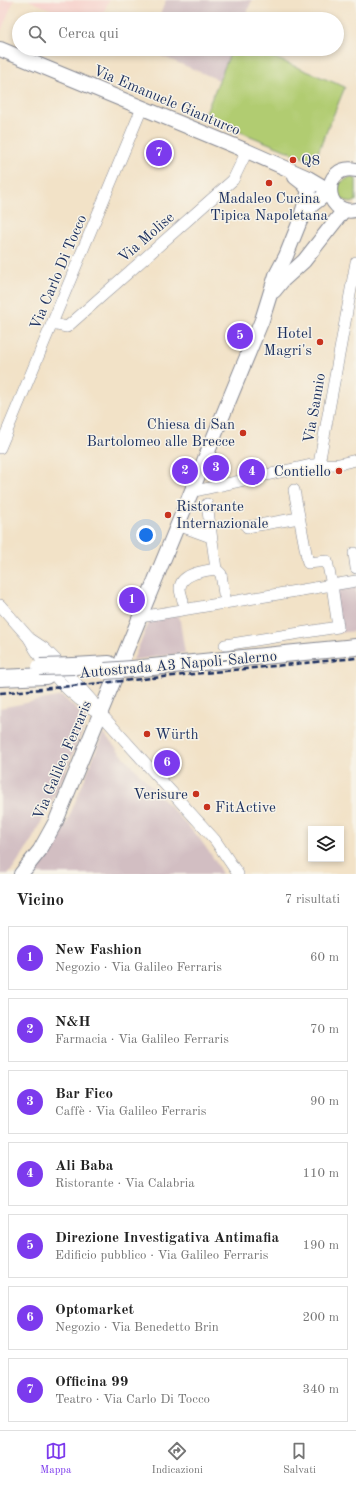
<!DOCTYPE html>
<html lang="it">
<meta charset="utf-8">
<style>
body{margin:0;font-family:"Old Standard TT",serif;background:#f2f2f2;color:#222}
.controls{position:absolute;right:12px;bottom:12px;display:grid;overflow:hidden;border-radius:0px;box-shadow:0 2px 6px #0003}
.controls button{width:36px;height:36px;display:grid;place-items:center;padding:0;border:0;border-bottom:1px solid #e0e0e0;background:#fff;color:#222;font:20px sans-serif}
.you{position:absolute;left:146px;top:535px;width:14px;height:14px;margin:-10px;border:3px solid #fff;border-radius:50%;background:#1a73e8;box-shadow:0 0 0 6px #1a73e833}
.badge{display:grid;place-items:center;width:26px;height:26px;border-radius:50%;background:#7c3aed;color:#fff;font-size:13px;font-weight:700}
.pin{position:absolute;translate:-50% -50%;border:2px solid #fff;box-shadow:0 1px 4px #0006}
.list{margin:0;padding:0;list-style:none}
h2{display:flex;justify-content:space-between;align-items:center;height:52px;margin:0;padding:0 16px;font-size:17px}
h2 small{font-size:13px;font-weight:400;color:#767676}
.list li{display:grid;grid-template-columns:26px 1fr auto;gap:12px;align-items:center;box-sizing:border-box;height:64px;margin:0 8px 8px;padding:0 8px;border:1px solid #e0e0e0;border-radius:0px}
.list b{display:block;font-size:15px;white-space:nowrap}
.list p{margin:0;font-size:13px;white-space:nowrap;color:#767676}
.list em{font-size:13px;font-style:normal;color:#767676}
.icon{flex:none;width:22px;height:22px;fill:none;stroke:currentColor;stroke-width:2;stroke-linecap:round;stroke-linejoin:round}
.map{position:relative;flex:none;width:356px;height:874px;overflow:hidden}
.search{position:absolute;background:#fff;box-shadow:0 2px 6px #0003;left:12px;right:12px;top:12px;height:44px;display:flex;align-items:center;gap:10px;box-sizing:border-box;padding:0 14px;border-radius:22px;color:#767676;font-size:15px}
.sheet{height:556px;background:#fff}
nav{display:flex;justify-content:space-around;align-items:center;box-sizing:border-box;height:56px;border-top:1px solid #e0e0e0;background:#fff;font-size:11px;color:#767676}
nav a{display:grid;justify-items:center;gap:2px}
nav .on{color:#7c3aed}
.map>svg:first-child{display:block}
.built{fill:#f7d0cb}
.industrial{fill:#d2bec2}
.green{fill:#b1cc71;stroke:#667e68}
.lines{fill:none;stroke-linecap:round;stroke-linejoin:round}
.minor-casing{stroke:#868892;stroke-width:12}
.major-casing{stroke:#868892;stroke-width:16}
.highway-casing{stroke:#868892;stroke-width:18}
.minor{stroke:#fff;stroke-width:11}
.major{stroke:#fff;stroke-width:14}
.highway{stroke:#fff;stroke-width:16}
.rail{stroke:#1b2f5e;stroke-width:2.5;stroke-dasharray:6 3;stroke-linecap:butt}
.highway-bridge-casing{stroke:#868892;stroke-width:18;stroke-linecap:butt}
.highway-bridge{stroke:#fff;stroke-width:16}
.poi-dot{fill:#c8321e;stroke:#f7f3e8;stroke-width:1.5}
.labels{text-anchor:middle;stroke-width:3;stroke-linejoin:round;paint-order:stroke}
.street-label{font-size:15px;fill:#1b2f5e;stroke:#f7f3e8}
.poi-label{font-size:15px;fill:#1b2f5e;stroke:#f7f3e8;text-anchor:start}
</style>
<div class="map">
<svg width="356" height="874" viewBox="0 0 356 874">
<rect width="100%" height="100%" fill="#f7f3e8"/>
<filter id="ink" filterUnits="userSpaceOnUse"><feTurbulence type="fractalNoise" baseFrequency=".025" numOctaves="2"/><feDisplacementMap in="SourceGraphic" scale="8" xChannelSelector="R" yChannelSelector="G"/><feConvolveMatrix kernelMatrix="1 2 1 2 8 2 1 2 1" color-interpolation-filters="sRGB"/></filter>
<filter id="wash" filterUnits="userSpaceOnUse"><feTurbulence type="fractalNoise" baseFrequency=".012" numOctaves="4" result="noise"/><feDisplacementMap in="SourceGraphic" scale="16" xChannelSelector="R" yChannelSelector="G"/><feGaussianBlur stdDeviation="0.9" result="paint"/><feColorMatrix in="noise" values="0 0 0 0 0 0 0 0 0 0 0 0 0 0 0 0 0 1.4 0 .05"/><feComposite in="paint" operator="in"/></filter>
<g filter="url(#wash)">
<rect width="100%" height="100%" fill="#f2e2c7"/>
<g class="built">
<polygon points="0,0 14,0 1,31 0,31"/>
<polygon points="28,0 109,0 101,19 74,19"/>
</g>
<g class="industrial">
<polygon points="166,0 252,0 244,19 149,19 151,14 159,17"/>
<polygon points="145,49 232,49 219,80"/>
<polygon points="356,584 356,631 337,633 330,590"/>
<polygon points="179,615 185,653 133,660 150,620"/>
<polygon points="62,696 87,719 60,785 33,838 14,868 8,874 0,874 0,708"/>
<polygon points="103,734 199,838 214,859 222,874 35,874 54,847 67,822"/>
</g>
<g class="green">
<polygon points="232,49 253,49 345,87 314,162 204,117"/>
<polygon points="350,177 356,179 356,201 351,203 340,198 337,191 340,183"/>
</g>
</g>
<g filter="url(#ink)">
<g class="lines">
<defs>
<g id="minor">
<polyline points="52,324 67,327 233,180 247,151"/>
<polyline points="0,448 142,108"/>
<polyline points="319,464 356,262"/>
<polyline points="191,492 311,465 339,464 356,460"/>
<polyline points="207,504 216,569 221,574 224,594"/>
<polyline points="178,525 211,537"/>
<polyline points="247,527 299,518"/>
<polyline points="354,553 356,568"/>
<path d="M183,601C182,597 180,592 180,588C181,573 205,571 216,569"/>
<polyline points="0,605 29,638 44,648 55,659 92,701 100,713"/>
<polyline points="140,617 356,581"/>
<path d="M29,638C44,668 71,698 101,714L215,840L238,874"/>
<polyline points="225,645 338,627 332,585 327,561 308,563 294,490"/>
</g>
<g id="major">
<polyline points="0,49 247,151 308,178 330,191 312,205 300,221 286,256 276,275 262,320 56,821 40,850 21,874"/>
<path d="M356,170C321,163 322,217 356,210"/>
<polyline points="295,177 304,184 309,191 302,213"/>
<polyline points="274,291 283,280 304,261 344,210"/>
</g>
<g id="highway">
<polyline points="74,666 109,664"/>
<polyline points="132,669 356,647"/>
<polyline points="0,678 46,676"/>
</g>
</defs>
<use href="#minor" class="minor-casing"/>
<use href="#major" class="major-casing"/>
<use href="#highway" class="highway-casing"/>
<use href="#minor" class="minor"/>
<use href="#major" class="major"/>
<use href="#highway" class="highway"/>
<polyline class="rail" points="0,693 356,658"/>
<defs>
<g id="highway-bridge">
<polyline points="40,667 74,666"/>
<polyline points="105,671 132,669"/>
</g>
</defs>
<use href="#highway-bridge" class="highway-bridge-casing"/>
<use href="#highway-bridge" class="highway-bridge"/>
</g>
</g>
<g class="poi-dot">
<circle cx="293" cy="160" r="4"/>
<circle cx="269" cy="183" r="4"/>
<circle cx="320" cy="342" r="4"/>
<circle cx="243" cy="433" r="4"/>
<circle cx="339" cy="471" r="4"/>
<circle cx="168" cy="515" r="4"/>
<circle cx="147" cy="734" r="4"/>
<circle cx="196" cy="794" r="4"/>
<circle cx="207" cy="807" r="4"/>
</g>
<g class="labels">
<g class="street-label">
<text transform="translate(167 100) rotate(23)" y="5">Via Emanuele Gianturco</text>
<text transform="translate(146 237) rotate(-41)" y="5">Via Molise</text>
<text transform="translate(58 272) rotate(-67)" y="5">Via Carlo Di Tocco</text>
<text transform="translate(314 408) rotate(-80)" y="5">Via Sannio</text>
<text transform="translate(178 664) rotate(-5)" y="5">Autostrada A3 Napoli-Salerno</text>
<text transform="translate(62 760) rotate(-67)" y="5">Via Galileo Ferraris</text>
</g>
<g class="poi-label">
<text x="301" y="165">Q8</text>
<text x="269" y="203" text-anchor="middle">Madaleo Cucina<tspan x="269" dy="17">Tipica Napoletana</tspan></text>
<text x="312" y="338" text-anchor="end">Hotel<tspan x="312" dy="17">Magri's</tspan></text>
<text x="235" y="429" text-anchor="end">Chiesa di San<tspan x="235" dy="17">Bartolomeo alle Brecce</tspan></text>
<text x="331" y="476" text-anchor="end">Contiello</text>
<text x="176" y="511">Ristorante<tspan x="176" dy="17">Internazionale</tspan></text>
<text x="155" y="739">Würth</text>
<text x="188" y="799" text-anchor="end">Verisure</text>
<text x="215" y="812">FitActive</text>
</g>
</g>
</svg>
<div class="controls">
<button><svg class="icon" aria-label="layers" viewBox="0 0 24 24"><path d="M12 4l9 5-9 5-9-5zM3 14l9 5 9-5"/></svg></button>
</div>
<div class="you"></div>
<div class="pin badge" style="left:132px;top:600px">1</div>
<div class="pin badge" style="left:185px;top:471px">2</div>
<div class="pin badge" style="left:216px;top:468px">3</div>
<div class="pin badge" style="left:252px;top:472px">4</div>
<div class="pin badge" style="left:240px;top:336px">5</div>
<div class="pin badge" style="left:167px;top:763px">6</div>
<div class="pin badge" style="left:159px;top:153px">7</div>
<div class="search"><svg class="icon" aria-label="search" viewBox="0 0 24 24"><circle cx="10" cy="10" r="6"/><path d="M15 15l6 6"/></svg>Cerca qui</div>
</div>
<section class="sheet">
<h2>Vicino<small>7 risultati</small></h2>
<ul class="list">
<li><span class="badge">1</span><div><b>New Fashion</b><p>Negozio · Via Galileo Ferraris</p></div><em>60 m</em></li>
<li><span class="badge">2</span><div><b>N&amp;H</b><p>Farmacia · Via Galileo Ferraris</p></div><em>70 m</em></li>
<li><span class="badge">3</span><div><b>Bar Fico</b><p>Caffè · Via Galileo Ferraris</p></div><em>90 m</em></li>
<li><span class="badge">4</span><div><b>Ali Baba</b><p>Ristorante · Via Calabria</p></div><em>110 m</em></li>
<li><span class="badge">5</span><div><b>Direzione Investigativa Antimafia</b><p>Edificio pubblico · Via Galileo Ferraris</p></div><em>190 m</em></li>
<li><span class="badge">6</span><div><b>Optomarket</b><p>Negozio · Via Benedetto Brin</p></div><em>200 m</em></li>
<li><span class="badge">7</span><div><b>Officina 99</b><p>Teatro · Via Carlo Di Tocco</p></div><em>340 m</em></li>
</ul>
</section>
<nav>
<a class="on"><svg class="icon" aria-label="map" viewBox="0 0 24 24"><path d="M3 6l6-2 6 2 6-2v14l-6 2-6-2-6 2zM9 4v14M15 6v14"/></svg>Mappa</a>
<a><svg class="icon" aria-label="directions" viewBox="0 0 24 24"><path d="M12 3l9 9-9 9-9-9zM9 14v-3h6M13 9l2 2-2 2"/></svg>Indicazioni</a>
<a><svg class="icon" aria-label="saved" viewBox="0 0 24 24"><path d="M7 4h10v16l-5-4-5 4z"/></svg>Salvati</a>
</nav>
